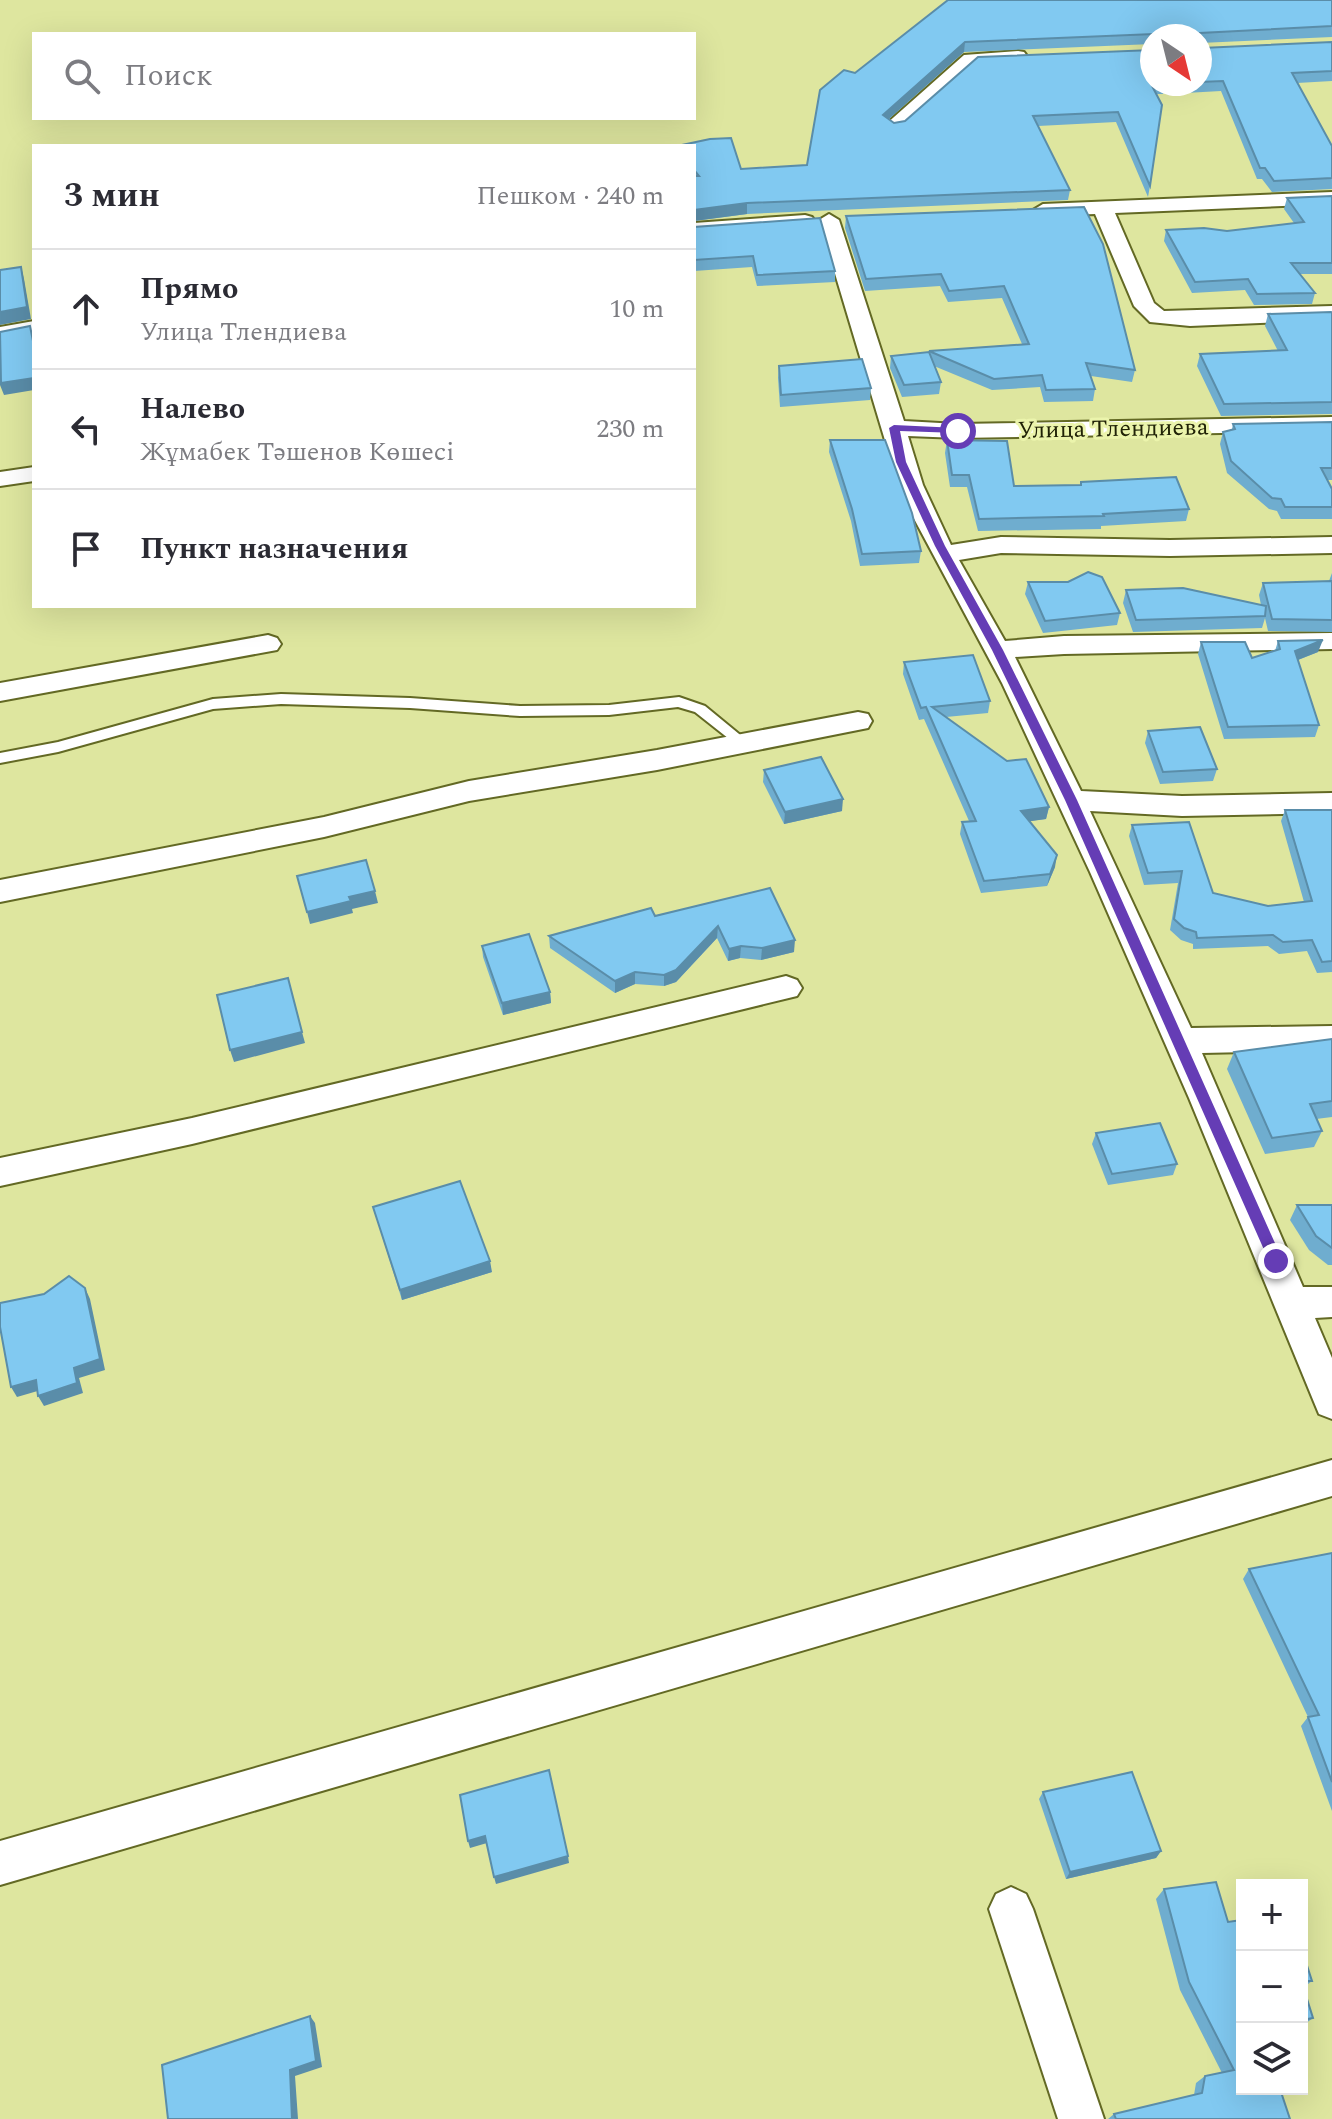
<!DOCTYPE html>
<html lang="ru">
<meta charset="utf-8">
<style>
body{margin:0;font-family:Spectral,serif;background:#f7f7f7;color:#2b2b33}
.controls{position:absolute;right:24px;bottom:24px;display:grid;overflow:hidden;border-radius:0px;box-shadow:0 8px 32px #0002}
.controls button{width:72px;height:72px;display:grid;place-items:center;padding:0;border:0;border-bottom:2px solid #e1e1e2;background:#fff;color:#2b2b33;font:40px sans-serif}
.compass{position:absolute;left:1140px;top:24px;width:72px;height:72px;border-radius:50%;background:#fff;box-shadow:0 8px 32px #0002;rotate:145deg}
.stop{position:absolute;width:24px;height:24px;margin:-18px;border:6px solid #653db5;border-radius:50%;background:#fff}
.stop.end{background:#653db5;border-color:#fff;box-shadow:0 2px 8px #0008}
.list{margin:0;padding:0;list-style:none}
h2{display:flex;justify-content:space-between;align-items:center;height:104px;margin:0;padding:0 32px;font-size:34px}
h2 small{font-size:26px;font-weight:400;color:#7c7c81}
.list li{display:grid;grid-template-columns:52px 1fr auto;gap:24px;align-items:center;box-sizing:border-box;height:120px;padding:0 32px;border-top:2px solid #e1e1e2}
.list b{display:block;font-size:30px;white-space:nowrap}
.list p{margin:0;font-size:26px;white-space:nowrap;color:#7c7c81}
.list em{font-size:26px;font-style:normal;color:#7c7c81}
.icon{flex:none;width:44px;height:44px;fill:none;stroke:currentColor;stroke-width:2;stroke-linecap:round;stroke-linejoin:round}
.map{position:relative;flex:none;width:1332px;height:2119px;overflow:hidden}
.search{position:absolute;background:#fff;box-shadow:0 8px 32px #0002;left:32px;top:32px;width:664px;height:88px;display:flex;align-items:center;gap:20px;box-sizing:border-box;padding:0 28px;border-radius:0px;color:#7c7c81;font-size:30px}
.panel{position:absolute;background:#fff;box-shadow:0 8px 32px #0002;left:32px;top:144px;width:664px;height:464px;border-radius:0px}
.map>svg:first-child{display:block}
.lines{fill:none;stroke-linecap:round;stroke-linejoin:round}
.lane-casing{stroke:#636924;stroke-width:4}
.street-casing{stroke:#636924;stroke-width:4}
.lane{fill:#fff;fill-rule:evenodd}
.street{fill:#fff;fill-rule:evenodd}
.wall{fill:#6fadcf}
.shaded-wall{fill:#5a8da9}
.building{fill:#81c9f1;stroke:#5a8da9;stroke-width:2}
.route{fill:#653db5}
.labels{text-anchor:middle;stroke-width:6;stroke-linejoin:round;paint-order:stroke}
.far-street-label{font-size:24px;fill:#202206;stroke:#ebf4ac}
</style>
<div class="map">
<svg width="1332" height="2119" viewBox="0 0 1332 2119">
<rect width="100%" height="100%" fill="#dee69f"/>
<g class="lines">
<defs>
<polygon id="lane" points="281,694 410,698 520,706 609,705 679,697 705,706 750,743 748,746 738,746 695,712 678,707 609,715 520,716 410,708 281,704 213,709 58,752 0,763 0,753 58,742 213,699"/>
<g id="street">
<polygon points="1018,51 1024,52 1027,56 1024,60 975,64 902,129 895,131 885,125 964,55"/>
<polygon points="1332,192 1332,204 1115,213 1154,303 1164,311 1332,306 1332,320 1190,326 1150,322 1134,306 1095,214 1043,216 1033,210 1043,204"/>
<polygon points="829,214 839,220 904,421 958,424 1332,417 1332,431 958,438 908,436 923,485 951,545 1001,537 1170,540 1332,537 1332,553 1170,556 1001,553 959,560 1005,641 1064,636 1332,633 1332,649 1064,654 1015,657 1081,791 1182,796 1332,793 1332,813 1182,816 1090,811 1191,1028 1332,1026 1332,1050 1202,1053 1303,1287 1332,1287 1332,1317 1315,1318 1332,1358 1332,1419 1319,1414 1314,1402 1189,1098 1090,872 1002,683 911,513 890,457 819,220"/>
<polygon points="805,215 812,217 815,221 812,225 694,235 694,223"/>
<polygon points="34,321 34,335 0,341 0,327"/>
<polygon points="34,467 34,481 0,486 0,472"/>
<polygon points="268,635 277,638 281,644 277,650 0,701 0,683"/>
<polygon points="858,712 868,714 872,721 868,728 657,770 469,801 324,837 0,902 0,880 324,817 469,781 657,750"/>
<polygon points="786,976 797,980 802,988 797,996 192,1144 0,1186 0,1158 192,1118"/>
<polygon points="1332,1460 1332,1496 0,1885 0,1841"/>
<polygon points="1011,1887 1026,1894 1033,1909 1104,2119 1058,2119 989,1909 996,1894"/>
</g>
</defs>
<use href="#lane" class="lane-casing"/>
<use href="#street" class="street-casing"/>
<use href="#lane" class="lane"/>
<use href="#street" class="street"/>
</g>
<g class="wall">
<polygon points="948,0 1332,0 1332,37 1200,43 1200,36 1152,36 1152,44 964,52 889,119 894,123 1152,84 1165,84 1163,94 1156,94 1150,186 1148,197 1116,122 1038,126 1070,190 1068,200 747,214 694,221 694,146 741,169 807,165 855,73"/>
<polygon points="1332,42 1332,81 1297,83 1332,146 1332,189 1272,192 1262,179 1257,179 1221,91 1185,93 1180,84 1200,84 1200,45 1202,48"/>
<polygon points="1332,196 1332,274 1300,274 1315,293 1312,304 1254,305 1245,290 1192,293 1164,241 1166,230 1227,231 1294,223 1284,209 1287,198"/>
<polygon points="1084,207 1135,370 1132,382 1091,376 1095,389 1093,401 1044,402 1040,387 992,390 934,366 941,382 939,394 902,397 890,368 891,356 929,352 929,351 1022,344 1002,298 948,302 940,286 865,291 845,228 846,216"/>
<polygon points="694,227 835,271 835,282 757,286 752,267 694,271"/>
<polygon points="1332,313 1332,414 1221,416 1197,366 1200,354 1278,351 1265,326 1268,314"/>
<polygon points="779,366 871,388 870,400 780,407 778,378"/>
<polygon points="1332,422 1332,480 1327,480 1332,489 1332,519 1281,519 1277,511 1269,509 1227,473 1220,444 1223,432 1232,429 1233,424"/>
<polygon points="830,440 921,551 919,563 860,566 851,521 829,452"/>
<polygon points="947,440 1014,486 1080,485 1081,482 1189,509 1186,521 1101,526 1101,529 978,531 967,487 950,487 945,453"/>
<polygon points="1332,573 1332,632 1268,631 1265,618 1262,628 1133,632 1123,603 1126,590 1261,605 1259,595 1263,583 1329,581"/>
<polygon points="1028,582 1120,613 1117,625 1043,633 1025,594"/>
<polygon points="1278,641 1318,652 1298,660 1319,725 1315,737 1224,739 1198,654 1201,642 1252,658 1275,651"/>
<polygon points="904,662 990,701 988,713 946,717 1049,807 1046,819 1029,821 1055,867 1047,886 981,893 960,834 962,822 969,821 924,719 919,720 903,674"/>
<polygon points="1148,731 1217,769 1213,781 1160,784 1145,743"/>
<polygon points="764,770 842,811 784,824 763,782"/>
<polygon points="1285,810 1332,810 1332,972 1317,973 1307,951 1279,954 1268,946 1193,949 1193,944 1181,940 1170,930 1178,883 1144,885 1129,836 1132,825 1213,893 1268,906 1304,902 1281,821"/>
<polygon points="770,888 794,952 761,960 740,958 728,961 717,938 676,982 664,986 635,984 615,993 550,948 549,936 655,916"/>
<polygon points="482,946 550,992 551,1003 503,1015 483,957"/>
<polygon points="1332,1039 1332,1117 1316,1119 1322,1131 1314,1147 1265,1154 1227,1069 1234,1052"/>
<polygon points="1096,1133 1177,1164 1173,1175 1108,1185 1092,1144"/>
<polygon points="1297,1205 1332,1205 1332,1265 1328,1265 1309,1250 1290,1220"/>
<polygon points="373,1207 492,1272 402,1300"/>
<polygon points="1332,1553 1332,1811 1301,1726 1308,1717 1243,1579 1249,1569"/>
<polygon points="1043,1792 1161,1851 1156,1858 1066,1879 1039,1799"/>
<polygon points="1164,1889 1242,2089 1290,2119 1108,2119 1114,2114 1194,2095 1196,2083 1205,2076 1222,2073 1180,1990 1156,1899"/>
<polygon points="1302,1950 1312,1981 1304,1987 1302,2020"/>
<polygon points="1313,2018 1302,2026 1302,2020"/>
</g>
<g class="shaded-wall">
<polygon points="965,42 964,52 882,125 883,115"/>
<polygon points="747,203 747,214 694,221 694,210"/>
<polygon points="21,267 24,279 31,319 0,325 0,312"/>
<polygon points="0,376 34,378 34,390 4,395 0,385"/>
<polygon points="1323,640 1318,652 1290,663 1295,651"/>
<polygon points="843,799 842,811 784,824 785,812"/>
<polygon points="1049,807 1046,819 1018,823 1021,811"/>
<polygon points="1057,855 1055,867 1047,886 1050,874"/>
<polygon points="375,891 378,903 352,909 353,913 310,924 307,912 349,897"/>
<polygon points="718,926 717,938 676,982 664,986 664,975"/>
<polygon points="795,940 794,952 761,960 762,948"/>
<polygon points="741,946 740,958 728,961 729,949"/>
<polygon points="635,972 635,984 615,993 615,981"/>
<polygon points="550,992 551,1003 503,1015 502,1003"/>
<polygon points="302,1032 305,1043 234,1062 230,1050"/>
<polygon points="490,1261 492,1272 402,1300 400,1290"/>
<polygon points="85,1288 90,1299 105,1370 79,1378 83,1393 44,1406 38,1396 74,1368"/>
<polygon points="36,1380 41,1390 17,1397 11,1387"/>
<polygon points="485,1836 487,1843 470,1848 468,1841"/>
<polygon points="1161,1851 1156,1858 1066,1879 1070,1872"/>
<polygon points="568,1856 569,1863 496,1884 494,1877"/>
<polygon points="310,2016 315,2023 322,2067 295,2076 298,2119 292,2119 290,2070"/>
</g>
<g class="building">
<polygon points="948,0 1332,0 1332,26 1200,33 1200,36 1156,36 1154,34 965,42 883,115 894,123 905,121 978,57 1152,50 1151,84 1162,105 1150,186 1118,112 1033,116 1070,190 747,203 694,210 694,176 699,176 694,170 694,146 677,146 710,139 731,138 741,169 807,165 820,90 844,70 855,73"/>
<polygon points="1332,42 1332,71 1292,73 1332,146 1332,178 1274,181 1265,168 1260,168 1223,81 1200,82 1200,45 1202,48"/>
<polygon points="1332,196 1332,263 1291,263 1315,293 1257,294 1248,279 1195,282 1166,230 1204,228 1227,231 1304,222 1287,198"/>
<polygon points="1084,207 1103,244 1135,370 1086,363 1095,389 1046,390 1042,375 994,379 929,351 1029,344 1004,286 949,291 941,274 866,279 846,216"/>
<polygon points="820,218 835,271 757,275 753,256 694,260 694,227"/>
<polygon points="21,267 27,307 0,312 0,270"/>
<polygon points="1331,312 1332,313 1332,402 1224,404 1200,354 1287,350 1268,314"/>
<polygon points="30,326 33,341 34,340 34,378 1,383 0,332"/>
<polygon points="929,352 941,382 904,385 891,356"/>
<polygon points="862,359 871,388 781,395 779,366"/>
<polygon points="1332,422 1332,468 1321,468 1332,489 1332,507 1285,507 1281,499 1272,498 1231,461 1223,432 1235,429 1233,424"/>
<polygon points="830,440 885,440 912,513 921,551 862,554 852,509"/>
<polygon points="947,440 1007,441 1014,486 1081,485 1081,482 1176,477 1189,509 1103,514 1104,516 979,519 969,475 952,475"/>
<polygon points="1088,572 1102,577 1120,613 1045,621 1028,582 1068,582"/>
<polygon points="1332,581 1332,620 1272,619 1263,583"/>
<polygon points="1183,588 1266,606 1265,616 1136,620 1126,590"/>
<polygon points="1323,640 1295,651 1319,725 1228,727 1201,642 1245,642 1252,658 1280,649 1278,641"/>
<polygon points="973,655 990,701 932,707 1007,761 1026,759 1049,807 1021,811 1057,855 1050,874 984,881 962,822 976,821 926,707 921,708 904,662"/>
<polygon points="1200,727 1217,769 1163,772 1148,731"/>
<polygon points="821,757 843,799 785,812 764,770"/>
<polygon points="1285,810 1332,810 1332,961 1322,962 1312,940 1283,942 1273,935 1197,938 1196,932 1184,928 1174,919 1182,871 1148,873 1132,825 1189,822 1213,893 1268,906 1312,901"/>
<polygon points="366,860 375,891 349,897 351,901 307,912 297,876"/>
<polygon points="770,888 795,940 762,948 741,946 729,949 718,926 676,970 664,975 635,972 615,981 549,936 651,908 655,916"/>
<polygon points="529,934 550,992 502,1003 482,946"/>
<polygon points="288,978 302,1032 230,1050 217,995"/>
<polygon points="1332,1039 1332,1101 1310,1104 1322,1131 1272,1138 1234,1052"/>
<polygon points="1160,1123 1177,1164 1112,1174 1096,1133"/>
<polygon points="460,1181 490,1261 400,1290 373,1207"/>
<polygon points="1297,1205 1332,1205 1332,1248 1316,1236"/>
<polygon points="69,1276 85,1288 100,1359 74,1368 77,1383 38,1396 36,1380 11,1387 0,1327 0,1303 44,1294"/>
<polygon points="1332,1553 1332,1782 1308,1717 1319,1715 1249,1569"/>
<polygon points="549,1770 568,1856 494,1877 485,1836 468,1841 460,1795"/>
<polygon points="1132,1772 1161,1851 1070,1872 1043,1792"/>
<polygon points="1216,1882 1228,1922 1242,1920 1242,2089 1280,2089 1290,2119 1116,2119 1114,2114 1202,2093 1205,2076 1234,2070 1189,1982 1164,1889"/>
<polygon points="1302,1950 1312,1981 1302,1981"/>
<polygon points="1302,1983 1313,2018 1302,2020"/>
<polygon points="310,2016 316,2061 290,2070 292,2119 168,2119 162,2065"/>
</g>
<polygon class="route" points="894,425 958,428 963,431 958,433 900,431 906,462 945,546 1003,650 1077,800 1283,1261 1281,1265 1276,1267 1269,1261 1065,800 992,650 935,546 896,462 889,428"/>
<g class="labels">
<g class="far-street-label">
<text transform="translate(1113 428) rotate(-1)" y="8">Улица Тлендиева</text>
</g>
</g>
</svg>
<div class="controls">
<button>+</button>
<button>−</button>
<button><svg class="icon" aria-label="layers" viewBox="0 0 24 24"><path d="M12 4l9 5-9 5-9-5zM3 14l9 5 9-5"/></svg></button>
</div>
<svg class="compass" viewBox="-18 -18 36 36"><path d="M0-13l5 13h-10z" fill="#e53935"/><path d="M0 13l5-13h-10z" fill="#7c7c81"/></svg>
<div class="stop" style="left:958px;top:431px"></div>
<div class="stop end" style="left:1276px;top:1261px"></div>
<div class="search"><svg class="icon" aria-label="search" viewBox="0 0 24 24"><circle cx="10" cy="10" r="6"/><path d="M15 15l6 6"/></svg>Поиск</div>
<section class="panel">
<h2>3 мин<small>Пешком · 240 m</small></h2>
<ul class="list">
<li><svg class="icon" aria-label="ahead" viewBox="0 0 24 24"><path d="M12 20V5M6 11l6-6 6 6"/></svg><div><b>Прямо</b><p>Улица Тлендиева</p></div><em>10 m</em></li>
<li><svg class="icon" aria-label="left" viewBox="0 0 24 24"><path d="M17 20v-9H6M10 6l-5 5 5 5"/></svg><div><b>Налево</b><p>Жұмабек Тәшенов Көшесі</p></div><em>230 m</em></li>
<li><svg class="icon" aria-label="arrive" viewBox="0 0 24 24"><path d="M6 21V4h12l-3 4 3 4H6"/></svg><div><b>Пункт назначения</b></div></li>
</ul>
</section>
</div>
